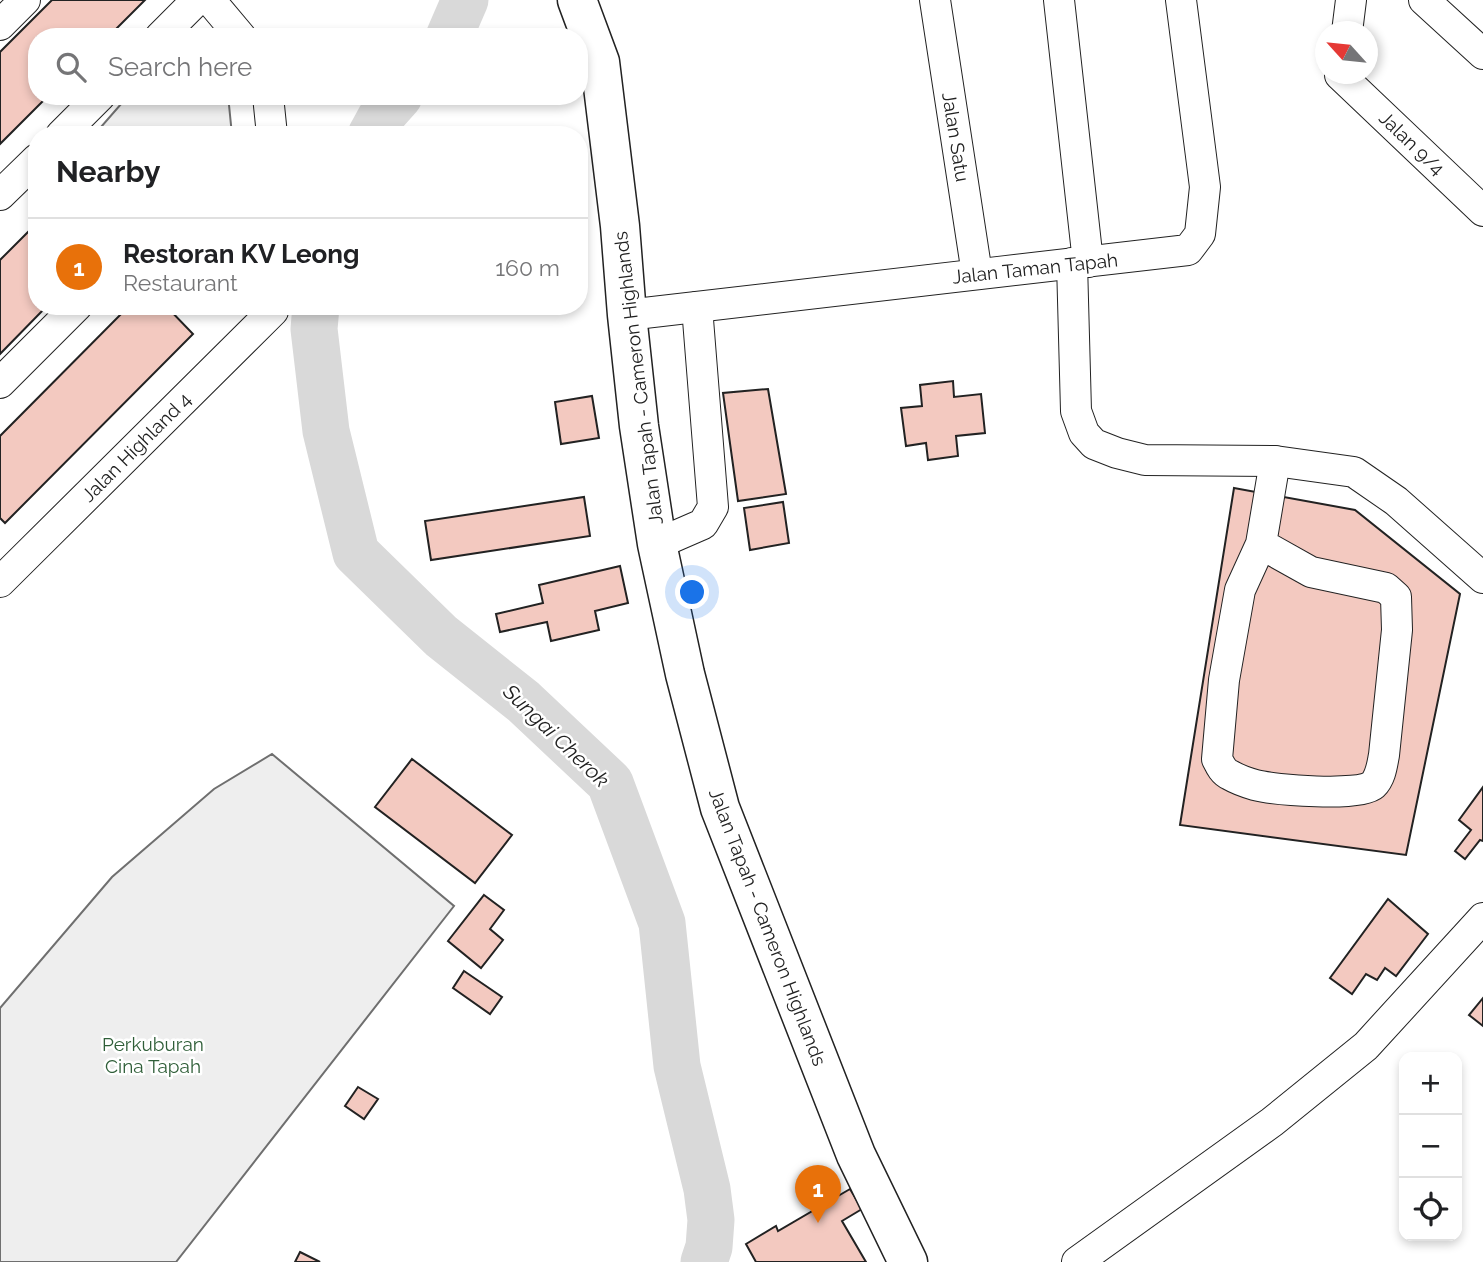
<!DOCTYPE html>
<meta charset="utf-8">
<style>
body{margin:0;font-family:Raleway,sans-serif;background:#f6f6f6;color:#202124}
.controls{position:absolute;right:21px;bottom:21px;display:grid;overflow:hidden;border-radius:14px;box-shadow:0 4px 10px #0003}
.controls button{width:63px;height:63px;display:grid;place-items:center;padding:0;border:0;border-bottom:2px solid #e0e0e0;background:#fff;color:#202124;font:35px sans-serif}
.compass{position:absolute;left:1315px;top:21px;width:63px;height:63px;border-radius:50%;background:#fff;box-shadow:0 4px 10px #0003;rotate:297deg}
.you{position:absolute;left:693px;top:593px;width:24px;height:24px;margin:-18px;border:5px solid #fff;border-radius:50%;background:#1a73e8;box-shadow:0 0 0 10px #1a73e833}
.badge{display:grid;place-items:center;width:46px;height:46px;border-radius:50%;background:#2563eb;color:#fff;font-size:23px;font-weight:700}
.pin{position:absolute;translate:-50% -58px;filter:drop-shadow(0 2px 4px #0008)}
.pin::after{content:'';position:absolute;top:37px;width:24px;height:21px;background:inherit;clip-path:polygon(0 0,100% 0,50% 100%)}
.list{margin:0;padding:0;list-style:none}
h2{display:flex;justify-content:space-between;align-items:center;height:91px;margin:0;padding:0 28px;font-size:30px}
h2 small{font-size:23px;font-weight:400;color:#757577}
.list li{display:grid;grid-template-columns:46px 1fr auto;gap:21px;align-items:center;box-sizing:border-box;height:98px;padding:0 28px;border-top:2px solid #e0e0e0}
.list b{display:block;font-size:26px;white-space:nowrap}
.list p{margin:0;font-size:23px;white-space:nowrap;color:#757577}
.list em{font-size:23px;font-style:normal;color:#757577}
.icon{flex:none;width:38px;height:38px;fill:none;stroke:currentColor;stroke-width:2;stroke-linecap:round;stroke-linejoin:round}
.map{position:relative;flex:none;width:1483px;height:1262px;overflow:hidden}
.search{position:absolute;background:#fff;box-shadow:0 4px 10px #0003;left:28px;top:28px;width:560px;height:77px;display:flex;align-items:center;gap:18px;box-sizing:border-box;padding:0 24px;border-radius:28px;color:#757577;font-size:26px}
.panel{position:absolute;background:#fff;box-shadow:0 4px 10px #0003;left:28px;top:126px;width:560px;height:189px;border-radius:28px}
.map>svg:first-child{display:block}
.green{fill:#eee;stroke:#6f6f6f;stroke-width:2}
.lines{fill:none;stroke-linecap:round;stroke-linejoin:round}
.river{stroke:#d9d9d9;stroke-width:47}
.building{fill:#f3c9c0;stroke:#222;stroke-width:2}
.minor-casing{stroke:#222;stroke-width:32}
.major-casing{stroke:#222;stroke-width:41}
.minor{stroke:#fff;stroke-width:30}
.major{stroke:#fff;stroke-width:38}
.labels{text-anchor:middle;stroke-width:5;stroke-linejoin:round;paint-order:stroke}
.street-label{font-size:19px;fill:#222;stroke:#fff}
.park-label{font-size:19px;fill:#2f5e38;stroke:#fff}
.water-label{font-size:21px;font-style:italic;fill:#222;stroke:#fff}
</style>
<div class="map">
<svg width="1483" height="1262" viewBox="0 0 1483 1262">
<rect width="100%" height="100%" fill="#fff"/>
<g class="green">
<polygon points="128,96 224,96 229,105 232,135 94,135"/>
<polygon points="272,754 454,906 176,1262 0,1262 0,1008 112,877 214,789"/>
</g>
<g class="lines">
<g class="river">
<polyline points="449,37 465,0"/>
<polyline points="371,135 382,115 399,96"/>
<polyline points="316,306 314,329 326,431 356,553 441,636 524,702 610,783 662,923 677,1066 707,1189 711,1220 709,1247 704,1262"/>
</g>
</g>
<g class="building">
<polygon points="52,0 145,0 108,37 37,37 37,96 48,96 0,144 0,52"/>
<polygon points="37,223 37,306 47,306 0,354 0,260"/>
<polygon points="129,306 166,306 193,334 5,523 0,518 0,436"/>
<polygon points="953,381 954,397 981,394 985,433 956,436 958,456 928,460 926,443 906,446 901,408 922,406 920,385"/>
<polygon points="768,389 786,494 738,501 723,393"/>
<polygon points="592,396 599,438 561,444 555,402"/>
<polygon points="1234,488 1355,510 1460,594 1406,855 1180,825"/>
<polygon points="584,497 590,536 431,560 425,521"/>
<polygon points="783,502 789,543 750,550 744,508"/>
<polygon points="620,566 628,603 595,611 599,630 551,641 547,622 500,632 496,614 543,603 539,585"/>
<polygon points="412,759 512,835 475,883 375,807"/>
<polygon points="1483,787 1483,841 1480,840 1465,859 1455,851 1471,830 1459,820"/>
<polygon points="484,895 504,910 490,929 503,940 481,968 448,941"/>
<polygon points="1388,899 1428,934 1396,976 1385,968 1377,980 1366,974 1352,994 1330,978"/>
<polygon points="464,971 502,997 490,1014 453,988"/>
<polygon points="1483,998 1483,1026 1469,1015"/>
<polygon points="358,1087 378,1099 364,1119 345,1106"/>
<polygon points="850,1189 862,1209 842,1221 866,1262 756,1262 746,1244 776,1226 778,1231"/>
<polygon points="300,1252 320,1262 295,1262"/>
</g>
<g class="lines">
<defs>
<g id="minor">
<polyline points="210,0 241,37"/>
<polyline points="935,0 977,274"/>
<polyline points="1059,0 1088,262"/>
<polyline points="1424,0 1483,54"/>
<polyline points="0,25 25,0"/>
<polyline points="1347,32 1351,0"/>
<polyline points="160,37 197,0"/>
<polyline points="1341,74 1340,75 1483,211"/>
<polyline points="268,96 272,135"/>
<polyline points="61,135 100,96"/>
<polyline points="0,195 37,159"/>
<polyline points="1072,263 1076,411 1084,433 1094,444 1117,453 1145,460 1275,461 1354,472 1396,501 1483,578"/>
<polyline points="627,315 1188,250 1200,234 1205,187 1181,0"/>
<polyline points="0,383 77,306"/>
<polyline points="657,544 703,524 713,507 697,307"/>
<path d="M1261,544L1240,590L1224,680L1217,759C1220,765 1223,772 1230,775C1237,779 1248,783 1255,785C1274,790 1360,797 1373,785C1381,777 1382,765 1384,755L1397,630L1396,597L1386,588L1311,572L1261,544L1275,461"/>
<polyline points="0,582 273,311 273,306"/>
<polyline points="1077,1262 1272,1122 1366,1046 1483,918"/>
</g>
<polyline id="major" points="577,0 600,62 620,226 627,315 639,426 657,544 685,674 720,808 856,1155 908,1262"/>
</defs>
<use href="#minor" class="minor-casing"/>
<use href="#major" class="major-casing"/>
<use href="#minor" class="minor"/>
<use href="#major" class="major"/>
</g>
<g class="labels">
<g class="street-label">
<text transform="translate(956 137) rotate(81)" y="7">Jalan Satu</text>
<text transform="translate(1412 143) rotate(44)" y="7">Jalan 9/4</text>
<text transform="translate(1035 268) rotate(-6)" y="7">Jalan Taman Tapah</text>
<text transform="translate(638 378) rotate(-97)" y="7">Jalan Tapah - Cameron Highlands</text>
<text transform="translate(136 447) rotate(-45)" y="7">Jalan Highland 4</text>
<text transform="translate(768 927) rotate(69)" y="7">Jalan Tapah - Cameron Highlands</text>
</g>
<g class="park-label">
<text x="153" y="1051">Perkuburan<tspan x="153" dy="22">Cina Tapah</tspan></text>
</g>
<g class="water-label">
<text transform="translate(556 736) rotate(44)" y="7">Sungai Cherok</text>
</g>
</g>
</svg>
<div class="controls">
<button>+</button>
<button>−</button>
<button><svg class="icon" aria-label="locate" viewBox="0 0 24 24"><circle cx="12" cy="12" r="6"/><path d="M12 2v4M12 18v4M2 12h4M18 12h4"/></svg></button>
</div>
<svg class="compass" viewBox="-18 -18 36 36"><path d="M0-13l5 13h-10z" fill="#e53935"/><path d="M0 13l5-13h-10z" fill="#757577"/></svg>
<div class="you"></div>
<div class="pin badge" style="left:818px;top:1223px;background:#e8710a">1</div>
<div class="search"><svg class="icon" aria-label="search" viewBox="0 0 24 24"><circle cx="10" cy="10" r="6"/><path d="M15 15l6 6"/></svg>Search here</div>
<section class="panel">
<h2>Nearby<small></small></h2>
<ul class="list">
<li><span class="badge" style="background:#e8710a">1</span><div><b>Restoran KV Leong</b><p>Restaurant</p></div><em>160 m</em></li>
</ul>
</section>
</div>
